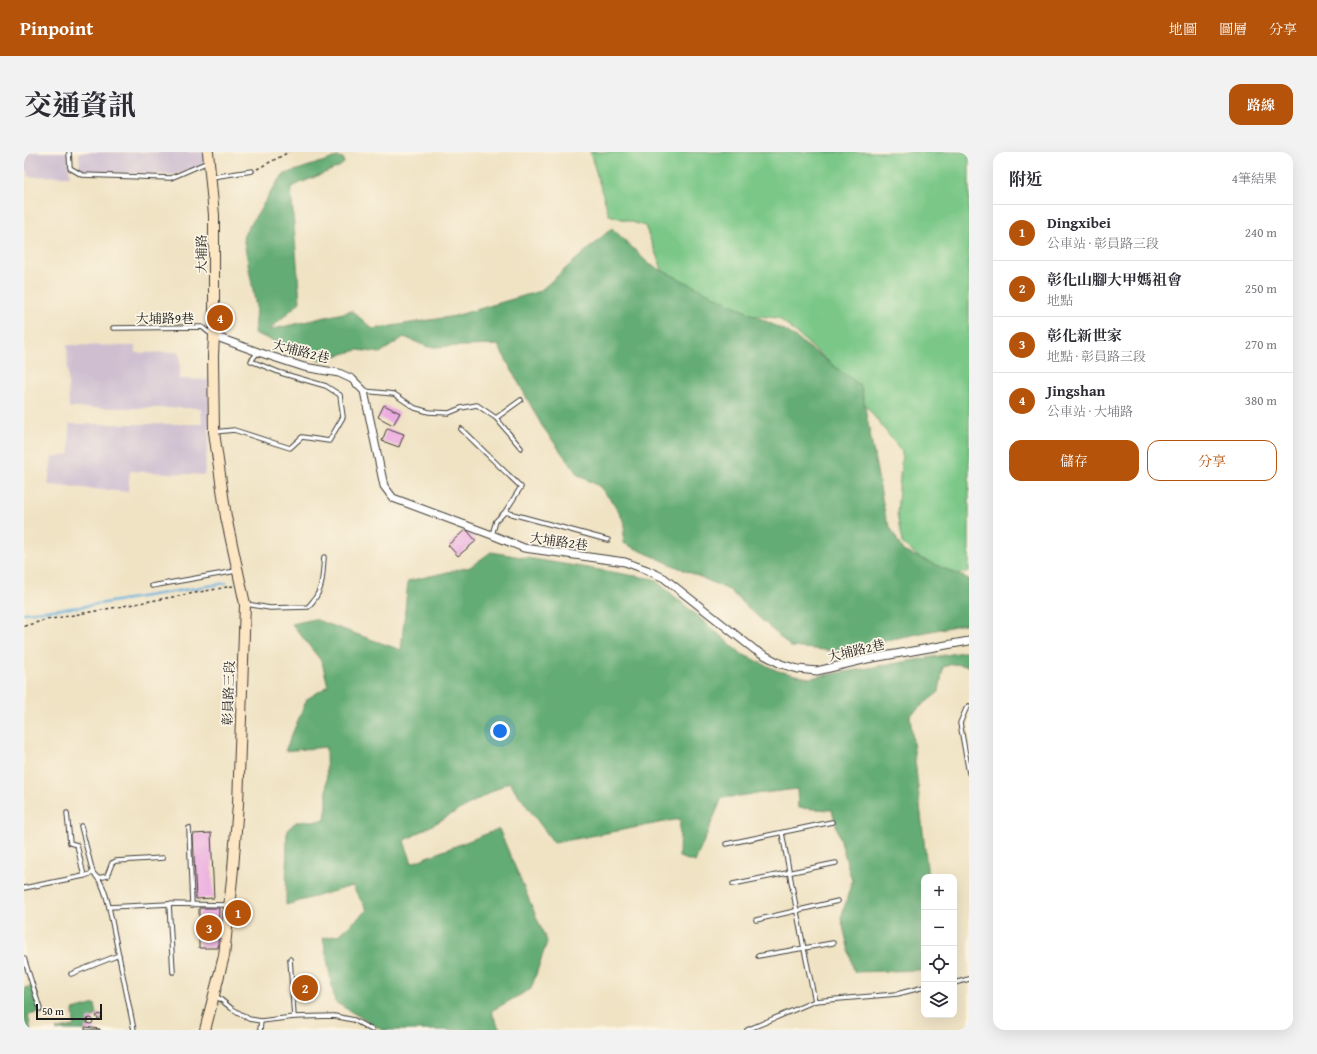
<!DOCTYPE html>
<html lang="zh-TW">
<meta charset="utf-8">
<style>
body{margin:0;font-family:"Gentium Book Plus","Noto Serif TC",serif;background:#f2f2f3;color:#2b2b33}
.controls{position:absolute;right:12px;bottom:12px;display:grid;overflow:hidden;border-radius:8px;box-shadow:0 4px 16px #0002}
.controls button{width:36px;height:36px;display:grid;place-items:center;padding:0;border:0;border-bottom:1px solid #e1e1e2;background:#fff;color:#2b2b33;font:20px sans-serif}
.scale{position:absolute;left:12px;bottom:10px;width:66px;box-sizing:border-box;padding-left:4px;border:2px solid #1c1c1c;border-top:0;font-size:11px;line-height:14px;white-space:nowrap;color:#1c1c1c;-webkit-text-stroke:3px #fcf5e5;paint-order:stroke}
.you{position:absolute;left:476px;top:579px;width:14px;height:14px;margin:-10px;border:3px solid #fff;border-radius:50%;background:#1a73e8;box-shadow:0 0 0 6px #1a73e833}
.badge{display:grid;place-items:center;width:26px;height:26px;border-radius:50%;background:#b45309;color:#fff;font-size:13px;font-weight:700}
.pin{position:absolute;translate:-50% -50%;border:2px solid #fff;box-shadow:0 1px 4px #0006}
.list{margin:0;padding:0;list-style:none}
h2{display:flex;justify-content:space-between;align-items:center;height:52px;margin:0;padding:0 16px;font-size:17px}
h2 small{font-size:13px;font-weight:400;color:#7c7c81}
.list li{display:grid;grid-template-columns:26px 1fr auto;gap:12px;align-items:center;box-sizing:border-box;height:56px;padding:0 16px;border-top:1px solid #e1e1e2}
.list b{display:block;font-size:15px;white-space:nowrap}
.list p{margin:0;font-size:13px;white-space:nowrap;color:#7c7c81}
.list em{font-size:13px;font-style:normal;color:#7c7c81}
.actions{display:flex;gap:8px;padding:12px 16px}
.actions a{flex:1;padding:9px 0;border:1px solid #b45309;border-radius:12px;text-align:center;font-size:14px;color:#b45309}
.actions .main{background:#b45309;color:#fff}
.icon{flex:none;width:22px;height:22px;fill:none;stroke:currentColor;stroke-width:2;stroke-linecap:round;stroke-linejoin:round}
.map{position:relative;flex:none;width:945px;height:878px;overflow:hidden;border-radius:12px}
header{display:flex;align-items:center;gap:24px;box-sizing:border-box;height:56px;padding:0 20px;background:#b45309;color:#fff}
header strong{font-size:19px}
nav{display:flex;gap:22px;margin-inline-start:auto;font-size:14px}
.intro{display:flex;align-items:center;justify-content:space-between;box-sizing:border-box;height:96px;padding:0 24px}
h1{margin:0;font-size:28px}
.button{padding:10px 18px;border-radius:12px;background:#b45309;color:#fff;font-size:14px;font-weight:700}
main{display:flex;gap:24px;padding:0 24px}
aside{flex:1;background:#fff;border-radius:12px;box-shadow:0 4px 16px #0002}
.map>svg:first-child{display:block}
.industrial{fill:#cebed0}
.green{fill:#7ac787;stroke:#4b7252}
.forest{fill:#63ac74;stroke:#406448}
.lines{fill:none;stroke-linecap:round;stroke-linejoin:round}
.stream{stroke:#61adda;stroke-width:2.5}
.building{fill:#ebace0}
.lane-casing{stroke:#3c3a35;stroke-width:5.5}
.street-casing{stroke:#3c3a35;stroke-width:9}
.secondary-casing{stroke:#3c3a35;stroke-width:12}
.path{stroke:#3c3a35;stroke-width:1.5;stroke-dasharray:3 3;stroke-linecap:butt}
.lane{stroke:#fff;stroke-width:3.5}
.street{stroke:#fff;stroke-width:7}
.secondary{stroke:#fce6c4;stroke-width:10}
.labels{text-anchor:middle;stroke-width:3.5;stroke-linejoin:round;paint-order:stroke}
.street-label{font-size:13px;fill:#1c1c1c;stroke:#fcf5e5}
</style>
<header>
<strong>Pinpoint</strong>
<nav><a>地圖</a><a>圖層</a><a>分享</a></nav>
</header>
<div class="intro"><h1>交通資訊</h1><a class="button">路線</a></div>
<main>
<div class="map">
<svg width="945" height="878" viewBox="0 0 945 878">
<rect width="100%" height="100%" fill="#fcf5e5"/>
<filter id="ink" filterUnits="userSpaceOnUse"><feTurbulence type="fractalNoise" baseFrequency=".025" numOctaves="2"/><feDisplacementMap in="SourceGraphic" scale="8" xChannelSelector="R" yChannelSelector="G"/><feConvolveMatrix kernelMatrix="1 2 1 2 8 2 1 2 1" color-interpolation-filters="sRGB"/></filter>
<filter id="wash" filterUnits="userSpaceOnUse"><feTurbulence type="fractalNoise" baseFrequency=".012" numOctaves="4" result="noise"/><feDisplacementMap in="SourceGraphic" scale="16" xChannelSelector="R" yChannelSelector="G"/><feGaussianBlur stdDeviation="0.9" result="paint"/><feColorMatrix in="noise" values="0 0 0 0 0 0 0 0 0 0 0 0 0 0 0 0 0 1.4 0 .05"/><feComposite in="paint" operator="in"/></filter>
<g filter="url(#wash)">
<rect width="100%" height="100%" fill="#f0e3c4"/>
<g class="industrial">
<polygon points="0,0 44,0 46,24 4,25 3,18 0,18"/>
<polygon points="55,0 181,0 183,13 150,23 56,19"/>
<polygon points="43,193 111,194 112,201 156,200 156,227 186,228 186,273 180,323 106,319 104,340 24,333 28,305 46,302 45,272 178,272 177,256 45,256"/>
</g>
<polygon class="green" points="566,0 945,0 945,420 933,422 899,409 878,391 873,362 878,300 814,218 755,166 682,159 641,125 621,74 585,63"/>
<g class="forest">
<polygon points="313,5 319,6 320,11 315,15 267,35 276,150 245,178 328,159 349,177 431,164 516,139 588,76 625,112 764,180 837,234 862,367 879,399 945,427 945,471 812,499 767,495 705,438 599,391 601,371 590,352 575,334 554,323 518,274 474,193 404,195 380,185 356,201 334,198 296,208 230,181 232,155 219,84 254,29 261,22"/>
<polygon points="467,400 630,427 718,502 754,519 785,526 945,499 945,514 929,512 919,515 915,540 886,563 904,725 900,725 900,818 830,820 817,766 828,729 808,658 774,656 773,637 698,646 671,710 655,705 656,667 530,691 485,630 380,689 388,711 475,677 523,790 507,837 467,859 476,878 358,878 311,850 299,786 315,783 343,758 328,734 262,753 263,678 272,670 301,668 303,653 302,595 261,599 283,547 304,534 298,510 268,472 290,467 377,498 384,429 446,415"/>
<polygon points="9,834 18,860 4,863 7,878 0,878 0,836"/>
<polygon points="71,852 73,863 63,869 65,878 32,878 50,874 49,858"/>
</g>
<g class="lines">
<polyline class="stream" points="0,461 56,455 202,431"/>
</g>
<g id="blocks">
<g class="building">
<polygon points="360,253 376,261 369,273 354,265"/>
<polygon points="363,276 380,282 375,295 358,289"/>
<polygon points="442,377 452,389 434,404 424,393"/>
<polygon points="187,681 190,746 172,747 169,682"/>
<polygon points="175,756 195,756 194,796 175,796"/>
<polygon points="292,832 292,839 270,841 270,833"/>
<polygon points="76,862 78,865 74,867 72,864"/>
<circle cx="66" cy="869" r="3"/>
<polygon points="61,875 76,877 76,878 61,878"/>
</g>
</g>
</g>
<g filter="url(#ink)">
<use href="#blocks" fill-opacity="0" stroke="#3c3a35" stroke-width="1"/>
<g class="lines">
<defs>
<g id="lane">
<polyline points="45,0 46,16 58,23 147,26 184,10"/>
<polyline points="188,25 228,19"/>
<polyline points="89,176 178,175 188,183"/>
<polyline points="340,239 370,242 391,256 405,260 425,261 437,256 453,253 472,266 497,296"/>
<polyline points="472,266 497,248"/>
<polyline points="437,277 497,335 481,360 472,369 468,383"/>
<polyline points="190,280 210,278 266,296 278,285 305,289 319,265 316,243 302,234 257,221 227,209 234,200"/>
<polyline points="481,360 584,388"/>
<polyline points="128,434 212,419"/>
<path d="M222,452L246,456L284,455C300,438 298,428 300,405"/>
<polyline points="945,554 942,557 936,571 945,621"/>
<polyline points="43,661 46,691 53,693 60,724"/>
<polyline points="57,674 69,721"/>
<polyline points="165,676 168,753"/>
<polyline points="758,681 780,797 791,849"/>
<polyline points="702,692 808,670"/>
<polyline points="74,726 83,724 88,711 92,709 139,706"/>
<polyline points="709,732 812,711"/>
<path d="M0,736L60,724L69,721C79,730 82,743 85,755L145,752L204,753"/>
<polyline points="145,752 149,820"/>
<polyline points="85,755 110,878"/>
<polyline points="732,768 814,749"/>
<polyline points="734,804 809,791"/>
<polyline points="0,806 16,857"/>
<polyline points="266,807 270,865"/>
<polyline points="47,822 95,803"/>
<polyline points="930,831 945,827"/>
<polyline points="191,843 207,856 225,867 237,869 270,865 310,864 330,868 348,878"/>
<polyline points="236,878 237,869"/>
<polyline points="723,878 791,849 873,842 900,835"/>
</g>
<polyline id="street" points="190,184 234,200 280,215 315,221 328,227 340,239 360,334 369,346 468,383 500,396 601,410 623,418 640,426 731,498 757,512 774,517 793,519 843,507 945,489"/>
<polyline id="secondary" points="181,878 200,804 209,717 214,652 221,452 202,365 190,280 189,204 190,184 190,63 184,0"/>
</defs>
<use href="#lane" class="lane-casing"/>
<use href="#street" class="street-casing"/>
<use href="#secondary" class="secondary-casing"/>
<g class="path">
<polyline points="233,17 265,0"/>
<polyline points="0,474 22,468 209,434"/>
</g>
<use href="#lane" class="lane"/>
<use href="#street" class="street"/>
<use href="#secondary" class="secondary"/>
</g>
</g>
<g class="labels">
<g class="street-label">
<text transform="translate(177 102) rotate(-90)" y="5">大埔路</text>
<text x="141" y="171">大埔路9巷</text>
<text transform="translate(277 199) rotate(14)" y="5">大埔路2巷</text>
<text transform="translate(535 389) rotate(8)" y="5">大埔路2巷</text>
<text transform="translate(832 498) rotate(-13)" y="5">大埔路2巷</text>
<text transform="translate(204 541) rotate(-88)" y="5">彰員路三段</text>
</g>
</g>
</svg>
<div class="controls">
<button>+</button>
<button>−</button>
<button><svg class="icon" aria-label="locate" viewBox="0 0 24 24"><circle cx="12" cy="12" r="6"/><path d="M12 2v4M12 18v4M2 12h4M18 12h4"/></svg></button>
<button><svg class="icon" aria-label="layers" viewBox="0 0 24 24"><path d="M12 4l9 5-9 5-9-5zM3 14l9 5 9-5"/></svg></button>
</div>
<div class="scale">50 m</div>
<div class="you"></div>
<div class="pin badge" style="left:214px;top:761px">1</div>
<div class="pin badge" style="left:281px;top:836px">2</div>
<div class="pin badge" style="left:185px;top:776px">3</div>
<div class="pin badge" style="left:196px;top:166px">4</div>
</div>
<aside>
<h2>附近<small>4筆結果</small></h2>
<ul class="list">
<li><span class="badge">1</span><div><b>Dingxibei</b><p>公車站 · 彰員路三段</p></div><em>240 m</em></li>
<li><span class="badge">2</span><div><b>彰化山腳大甲媽祖會</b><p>地點</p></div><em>250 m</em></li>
<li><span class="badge">3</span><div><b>彰化新世家</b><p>地點 · 彰員路三段</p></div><em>270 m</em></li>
<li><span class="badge">4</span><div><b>Jingshan</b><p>公車站 · 大埔路</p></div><em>380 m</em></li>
</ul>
<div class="actions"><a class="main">儲存</a><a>分享</a></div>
</aside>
</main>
